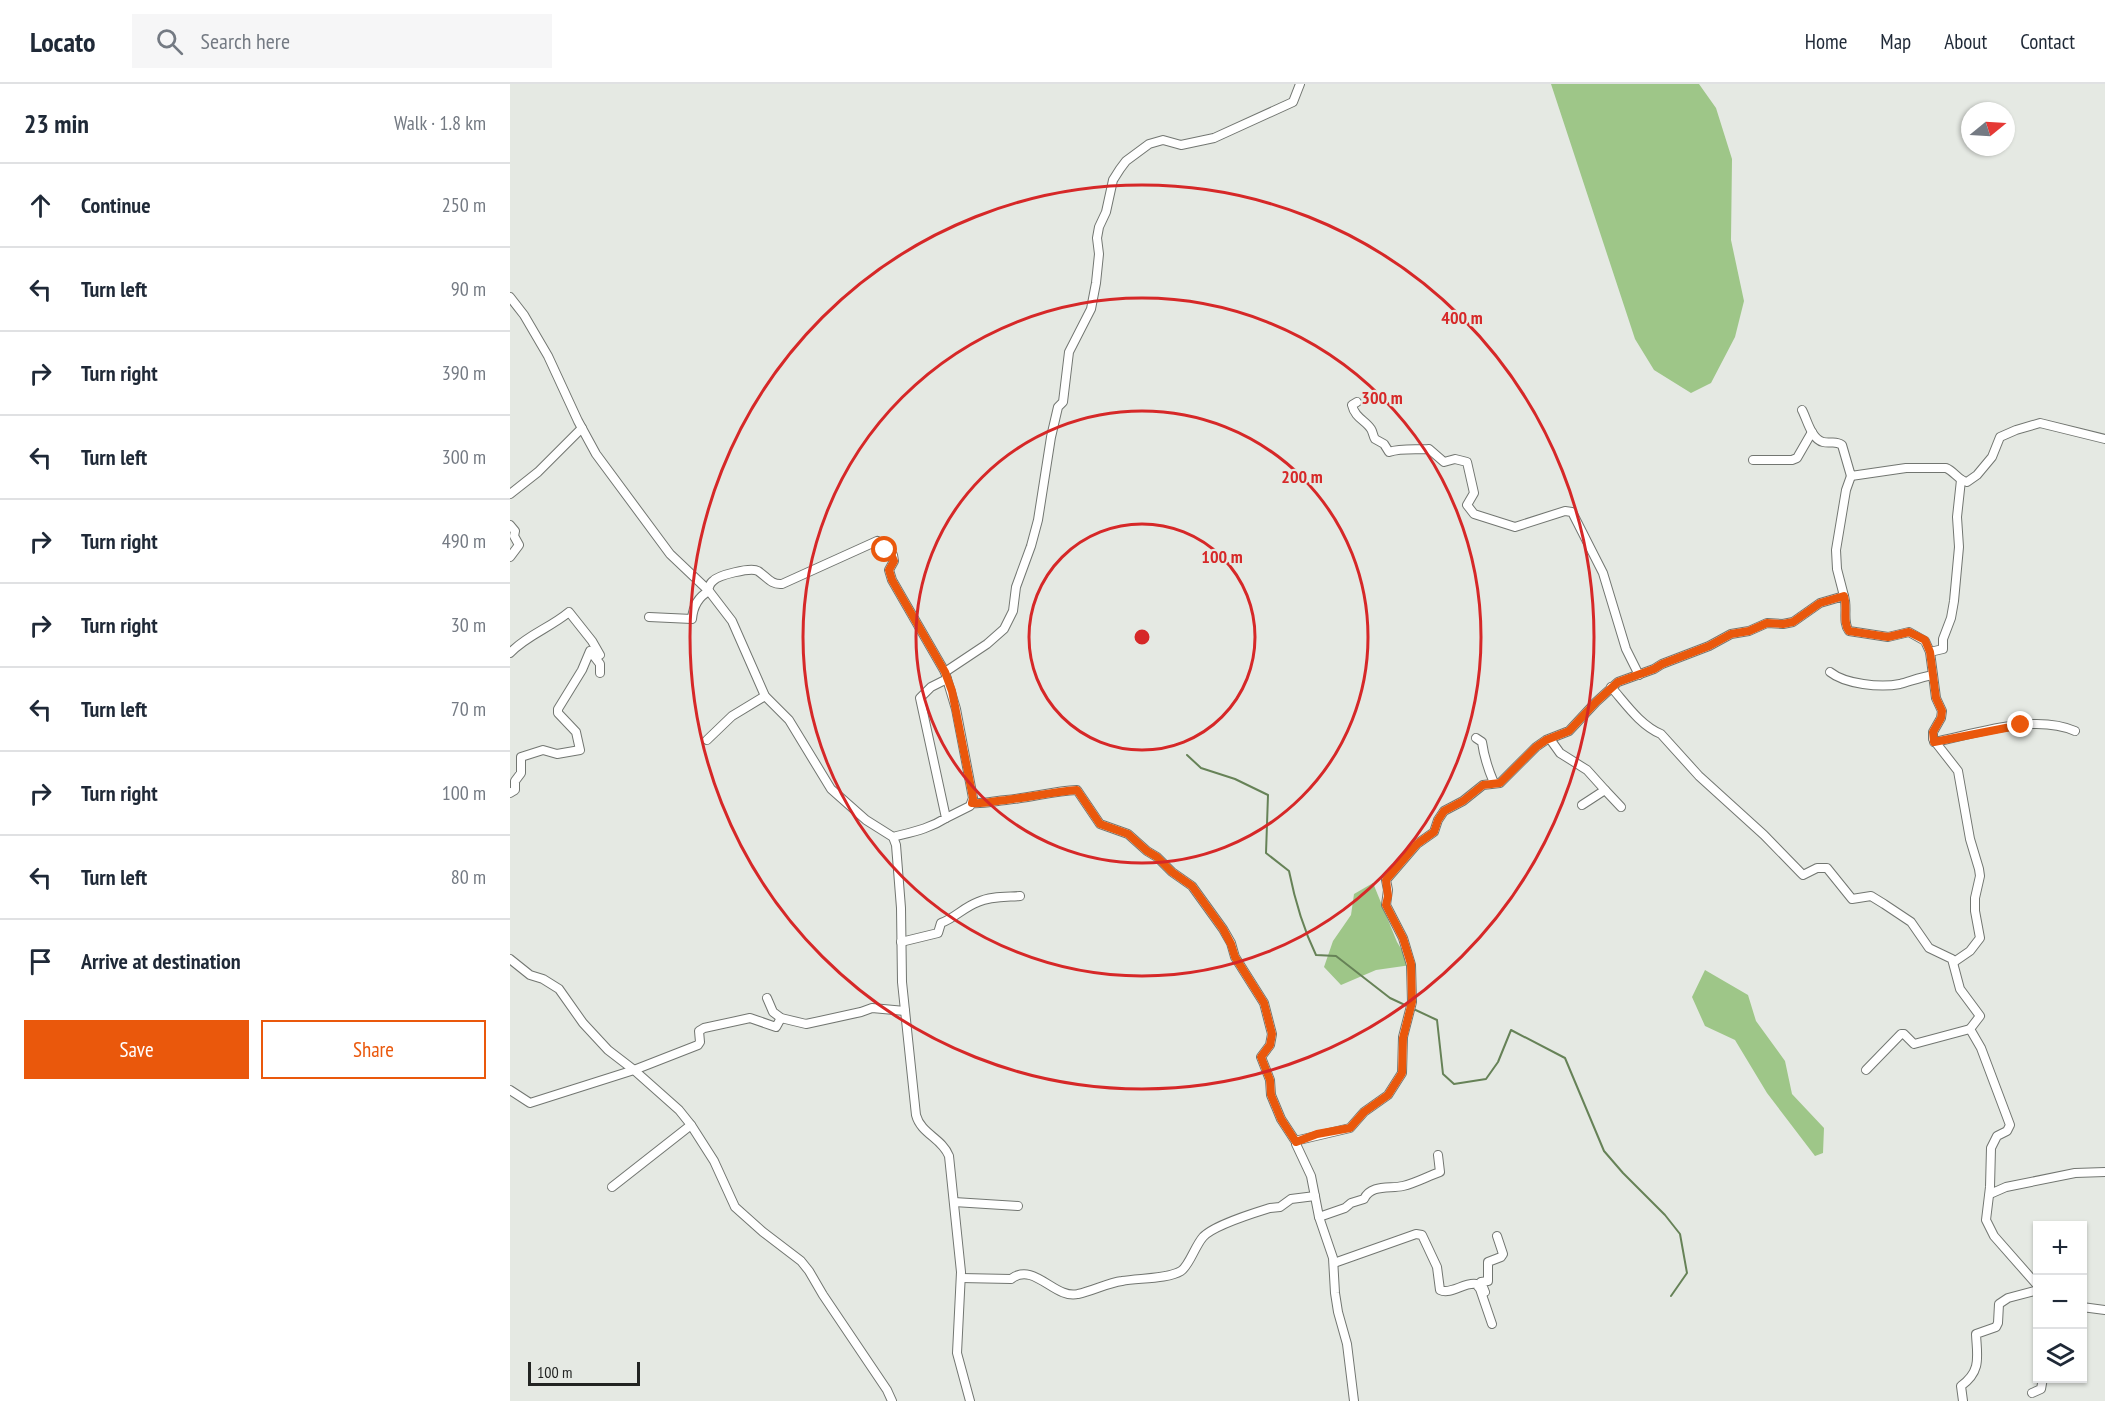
<!DOCTYPE html>
<meta charset="utf-8">
<style>
body{margin:0;font-family:"PT Sans Narrow",sans-serif;background:#f6f6f7;color:#1f2937}
.controls{position:absolute;right:18px;bottom:18px;display:grid;overflow:hidden;border-radius:0px;box-shadow:0 2px 4px #0004}
.controls button{width:54px;height:54px;display:grid;place-items:center;padding:0;border:0;border-bottom:2px solid #e0e1e3;background:#fff;color:#1f2937;font:30px sans-serif}
.compass{position:absolute;left:1451px;top:18px;width:54px;height:54px;border-radius:50%;background:#fff;box-shadow:0 2px 4px #0004;rotate:72deg}
.scale{position:absolute;left:18px;bottom:15px;width:112px;box-sizing:border-box;padding-left:6px;border:3px solid #222422;border-top:0;font-size:16px;line-height:21px;white-space:nowrap;color:#222422;-webkit-text-stroke:4px #e5e9e3;paint-order:stroke}
.stop{position:absolute;width:18px;height:18px;margin:-14px;border:4px solid #ea580c;border-radius:50%;background:#fff}
.stop.end{background:#ea580c;border-color:#fff;box-shadow:0 2px 6px #0008}
.list{margin:0;padding:0;list-style:none}
h2{display:flex;justify-content:space-between;align-items:center;height:78px;margin:0;padding:0 24px;font-size:26px}
h2 small{font-size:20px;font-weight:400;color:#747a83}
.list li{display:grid;grid-template-columns:39px 1fr auto;gap:18px;align-items:center;box-sizing:border-box;height:84px;padding:0 24px;border-top:2px solid #e0e1e3}
.list b{display:block;font-size:22px;white-space:nowrap}
.list em{font-size:20px;font-style:normal;color:#747a83}
.actions{display:flex;gap:12px;padding:18px 24px}
.actions a{flex:1;padding:14px 0;border:2px solid #ea580c;border-radius:0px;text-align:center;font-size:21px;color:#ea580c}
.actions .main{background:#ea580c;color:#fff}
.icon{flex:none;width:33px;height:33px;fill:none;stroke:currentColor;stroke-width:2;stroke-linecap:round;stroke-linejoin:round}
.map{position:relative;flex:none;width:1595px;height:1317px;overflow:hidden}
header{display:flex;align-items:center;gap:36px;box-sizing:border-box;height:84px;padding:0 30px;background:#fff;border-bottom:2px solid #e0e1e3}
header strong{font-size:28px}
nav{display:flex;gap:33px;margin-inline-start:auto;font-size:21px}
.search{width:420px;height:54px;background:#f6f6f7;display:flex;align-items:center;gap:15px;box-sizing:border-box;padding:0 21px;border-radius:0px;color:#747a83;font-size:22px}
main{display:flex}
aside{flex:1;background:#fff}
.map>svg:first-child{display:block}
.forest{fill:#9ec688}
.lines{fill:none;stroke-linecap:round;stroke-linejoin:round}
.stream{stroke:#668257;stroke-width:2}
.minor-casing{stroke:#727671;stroke-width:10}
.minor{stroke:#fff;stroke-width:8}
.route{stroke:#ea580c;stroke-width:8}
.ring{fill:none;stroke:#d62828;stroke-width:3}
.centre{fill:#d62828;stroke:#e5e9e3;stroke-width:3}
.ring-label{font-size:18px;text-anchor:middle;font-weight:bold;fill:#d62828;stroke:#e5e9e3;stroke-width:4.5;stroke-linejoin:round;paint-order:stroke}
</style>
<header>
<strong>Locato</strong>
<div class="search"><svg class="icon" aria-label="search" viewBox="0 0 24 24"><circle cx="10" cy="10" r="6"/><path d="M15 15l6 6"/></svg>Search here</div>
<nav><a>Home</a><a>Map</a><a>About</a><a>Contact</a></nav>
</header>
<main>
<aside>
<h2>23 min<small>Walk · 1.8 km</small></h2>
<ul class="list">
<li><svg class="icon" aria-label="ahead" viewBox="0 0 24 24"><path d="M12 20V5M6 11l6-6 6 6"/></svg><div><b>Continue</b></div><em>250 m</em></li>
<li><svg class="icon" aria-label="left" viewBox="0 0 24 24"><path d="M17 20v-9H6M10 6l-5 5 5 5"/></svg><div><b>Turn left</b></div><em>90 m</em></li>
<li><svg class="icon" aria-label="right" viewBox="0 0 24 24"><path d="M7 20v-9h11M14 6l5 5-5 5"/></svg><div><b>Turn right</b></div><em>390 m</em></li>
<li><svg class="icon" aria-label="left" viewBox="0 0 24 24"><path d="M17 20v-9H6M10 6l-5 5 5 5"/></svg><div><b>Turn left</b></div><em>300 m</em></li>
<li><svg class="icon" aria-label="right" viewBox="0 0 24 24"><path d="M7 20v-9h11M14 6l5 5-5 5"/></svg><div><b>Turn right</b></div><em>490 m</em></li>
<li><svg class="icon" aria-label="right" viewBox="0 0 24 24"><path d="M7 20v-9h11M14 6l5 5-5 5"/></svg><div><b>Turn right</b></div><em>30 m</em></li>
<li><svg class="icon" aria-label="left" viewBox="0 0 24 24"><path d="M17 20v-9H6M10 6l-5 5 5 5"/></svg><div><b>Turn left</b></div><em>70 m</em></li>
<li><svg class="icon" aria-label="right" viewBox="0 0 24 24"><path d="M7 20v-9h11M14 6l5 5-5 5"/></svg><div><b>Turn right</b></div><em>100 m</em></li>
<li><svg class="icon" aria-label="left" viewBox="0 0 24 24"><path d="M17 20v-9H6M10 6l-5 5 5 5"/></svg><div><b>Turn left</b></div><em>80 m</em></li>
<li><svg class="icon" aria-label="arrive" viewBox="0 0 24 24"><path d="M6 21V4h12l-3 4 3 4H6"/></svg><div><b>Arrive at destination</b></div></li>
</ul>
<div class="actions"><a class="main">Save</a><a>Share</a></div>
</aside>
<div class="map">
<svg width="1595" height="1317" viewBox="0 0 1595 1317">
<rect width="100%" height="100%" fill="#e5e9e3"/>
<g class="forest">
<polygon points="1041,0 1189,0 1206,24 1222,75 1221,156 1234,217 1225,253 1201,299 1181,309 1144,286 1125,255"/>
<polygon points="863,799 887,858 901,881 866,886 831,901 814,883 823,857 841,831 844,810"/>
<polygon points="1195,886 1238,911 1246,937 1275,977 1282,1010 1314,1044 1313,1069 1305,1072 1257,1009 1225,956 1195,942 1182,913"/>
</g>
<g class="lines">
<path class="stream" d="M677,671L691,684L725,695L758,711L756,769L779,787C785,817 793,844 806,871L826,872L880,914L927,936L933,990L944,1000L976,995L988,978L1001,946L1055,974L1094,1067L1113,1089L1155,1131L1170,1150L1177,1189L1161,1212"/>
<defs>
<g id="minor">
<path d="M0,213L14,231L38,272L68,337L86,370L160,470L199,507L222,537L255,612L279,636L321,705L356,736L383,753L386,761L391,824L392,898L406,1031C411,1050 432,1054 439,1072L451,1188L447,1269L460,1317"/>
<path d="M847,318L842,321C845,334 855,336 861,345C863,348 863,352 865,355L874,360L879,368C891,364 906,366 919,365L934,378L945,375L957,378L964,409L957,421L964,430L1005,443L1055,427L1062,428L1093,489L1116,565L1129,591"/>
<path d="M1292,326C1297,335 1301,355 1313,358C1321,360 1325,356 1332,361L1341,392L1396,384H1436C1444,387 1449,397 1457,398L1467,391L1482,373L1490,353L1506,346L1530,339L1595,355"/>
<polyline points="1243,376 1282,376 1287,374 1302,348"/>
<polyline points="0,410 28,388 72,344"/>
<polyline points="0,441 5,447 4,452 9,461 0,473"/>
<path d="M198,505C199,503 200,499 203,497C208,491 241,483 248,487C257,493 261,501 272,500L367,457L372,465L383,471L384,477L379,486L382,496L435,588"/>
<polyline points="1334,512 1327,485 1326,466 1336,406 1341,392"/>
<path d="M139,533L182,535C183,523 188,513 199,507"/>
<polyline points="1420,568 1433,565 1433,555 1441,534 1444,517 1449,463 1447,433 1451,396"/>
<path d="M0,569C17,551 40,544 59,528L82,557L90,571"/>
<path d="M1320,588C1335,600 1370,604 1390,600C1401,597 1411,593 1423,591"/>
<path d="M1101,603C1116,620 1130,641 1151,650L1189,692L1254,751L1291,789L1293,791L1307,784H1317L1342,815L1361,812L1374,820L1401,838L1419,864L1442,875L1450,905L1470,932L1460,945L1471,964L1500,1041L1497,1047L1487,1052L1481,1064L1480,1103L1476,1136L1484,1152L1528,1202"/>
<path d="M966,654L972,658C974,673 978,685 984,699"/>
<polyline points="1040,655 1050,669 1077,686 1095,706 1072,721"/>
<polyline points="197,656 222,632 255,612"/>
<path d="M1424,658C1465,650 1525,629 1565,647"/>
<polyline points="1095,706 1111,723"/>
<polyline points="0,709 5,706 5,697 11,689 11,673 33,666 47,670 70,666 66,648 48,629 48,625 72,586 80,567 90,580 90,589"/>
<path d="M462,719C474,720 484,717 496,716C520,714 543,707 567,706L590,740L618,750L637,767L647,773L662,788L682,802L713,845L721,859L725,873L754,919L762,950L760,961L751,973L760,996L761,1011L771,1035L786,1058"/>
<polyline points="436,734 460,722 463,714 446,625 437,595"/>
<path d="M383,753C402,748 419,745 436,734L410,614L421,603L437,595L435,588L477,560L494,545L503,527L506,503L521,462L528,436L541,353L548,323L553,318L559,268L581,225L586,199L589,170L587,154L589,143L596,128L603,96L610,85L616,77L639,60L653,56L671,61L704,54L783,18L790,0"/>
<path d="M391,858L428,849L431,839C445,834 454,823 468,818C480,812 497,813 510,812"/>
<polyline points="0,875 20,891 33,895 49,905 73,939 98,966 124,986 169,1026 181,1041 204,1077 225,1123 253,1148 291,1177 299,1187 313,1211 377,1306 382,1317"/>
<polyline points="257,914 263,928 271,934 296,940 351,928 362,924 395,927"/>
<polyline points="1356,986 1391,950 1394,950 1404,960 1460,945"/>
<polyline points="0,1006 20,1019 124,986 188,961 190,958 189,947 194,944 240,934 266,943 271,934"/>
<path d="M928,1071L930,1088C918,1092 906,1099 893,1102C880,1105 861,1100 854,1115L841,1119L835,1124L809,1133L801,1092L786,1060L789,1056L840,1044L854,1028L878,1011L892,989L893,953L902,918L901,881L893,854L876,821L878,806L876,796L907,760L924,748L928,736L934,727L953,717L973,701L990,699L1026,663L1036,656L1059,647L1086,618L1108,598L1144,585L1152,580L1199,562L1221,550L1239,547L1257,539L1273,540L1283,538L1310,519L1334,512C1338,524 1332,538 1339,547L1378,553L1399,548L1415,557L1420,568L1426,614L1432,627L1431,634L1423,648V655L1448,687L1460,755L1469,785L1470,792L1465,814V827L1470,854L1460,867L1444,878"/>
<polyline points="102,1103 181,1041"/>
<polyline points="1480,1110 1496,1103 1565,1089 1595,1088"/>
<polyline points="444,1118 508,1122"/>
<polyline points="809,1133 823,1174 825,1209 828,1228 837,1260 844,1317"/>
<path d="M824,1179L906,1150L912,1151L927,1183L930,1206C941,1211 954,1198 966,1200L970,1205L982,1240"/>
<path d="M451,1194L501,1195C524,1177 545,1216 568,1210C583,1207 597,1199 612,1197C628,1194 658,1195 671,1187C679,1182 685,1162 693,1153C704,1141 744,1129 760,1124L770,1123L781,1115L805,1112"/>
<polyline points="975,1208 971,1198 978,1197 978,1178 991,1173 993,1170 987,1152"/>
<polyline points="1572,1223 1595,1226"/>
<polyline points="1522,1309 1531,1305 1533,1294"/>
<path d="M1453,1317L1451,1302C1472,1287 1467,1272 1466,1250L1486,1243L1488,1239L1489,1220L1498,1214L1528,1206"/>
</g>
</defs>
<use href="#minor" class="minor-casing"/>
<use href="#minor" class="minor"/>
</g>
<g class="lines">
<path class="route" d="M375,466L381,470L384,477L379,486L382,496L435,588L442,607L463,714L462,719C474,720 484,717 496,716C520,713 543,708 567,706L590,740L618,750L637,767L647,773L662,788L682,802L713,845L721,860L725,873L754,919L762,950L760,961L751,973L760,996L761,1011L771,1035L786,1058L807,1050L840,1044L854,1028L878,1011L892,989L893,954L902,918L901,880L893,854L876,821L878,812L876,796L907,760L924,748L928,736L934,727L953,717L973,701L990,699L1026,663L1036,656L1059,647L1086,618L1108,598L1144,585L1152,580L1199,562L1221,550L1239,547L1257,539L1273,540L1283,538L1310,519L1334,512C1338,523 1332,538 1339,547L1378,553L1399,548L1415,556L1420,568L1426,614L1432,627L1431,634L1423,648L1424,658L1511,641"/>
</g>
<g class="ring">
<circle cx="632" cy="553" r="113"/>
<circle cx="632" cy="553" r="226"/>
<circle cx="632" cy="553" r="339"/>
<circle cx="632" cy="553" r="452"/>
</g>
<circle cx="632" cy="553" r="9" class="centre"/>
<g class="ring-label">
<text x="952" y="240">400 m</text>
<text x="872" y="320">300 m</text>
<text x="792" y="399">200 m</text>
<text x="712" y="479">100 m</text>
</g>
</svg>
<div class="controls">
<button>+</button>
<button>−</button>
<button><svg class="icon" aria-label="layers" viewBox="0 0 24 24"><path d="M12 4l9 5-9 5-9-5zM3 14l9 5 9-5"/></svg></button>
</div>
<svg class="compass" viewBox="-18 -18 36 36"><path d="M0-13l5 13h-10z" fill="#e53935"/><path d="M0 13l5-13h-10z" fill="#747a83"/></svg>
<div class="scale">100 m</div>
<div class="stop" style="left:375px;top:466px"></div>
<div class="stop end" style="left:1511px;top:641px"></div>
</div>
</main>
